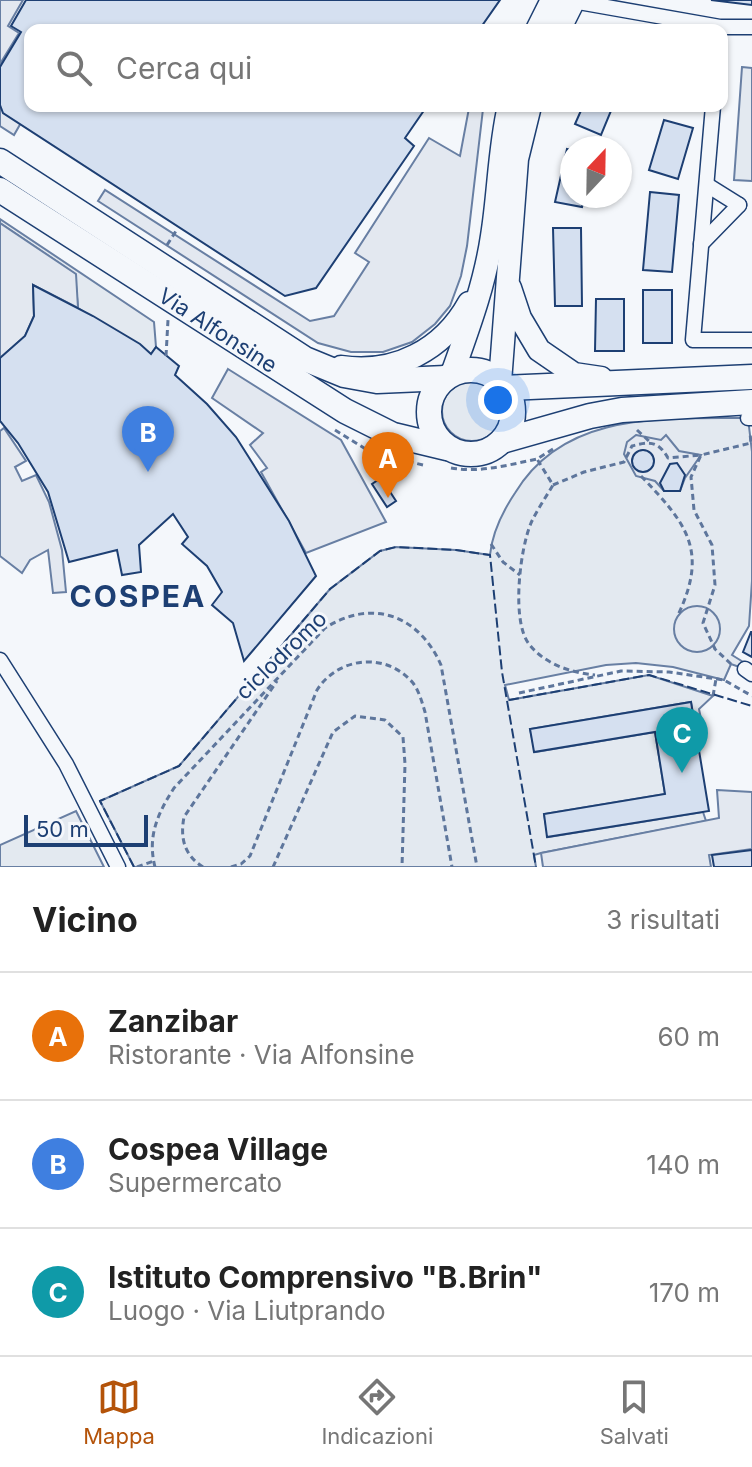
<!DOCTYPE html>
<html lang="it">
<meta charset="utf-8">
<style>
body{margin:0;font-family:Inter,sans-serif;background:#f2f2f2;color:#222}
.compass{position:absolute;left:560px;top:136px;width:72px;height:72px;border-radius:50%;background:#fff;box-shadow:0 2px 6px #0004;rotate:22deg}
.scale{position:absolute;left:24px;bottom:20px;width:124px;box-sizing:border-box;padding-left:8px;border:4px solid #1d3f73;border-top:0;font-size:22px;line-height:28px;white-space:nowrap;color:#1d3f73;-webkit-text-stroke:6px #f4f7fb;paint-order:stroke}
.you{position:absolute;left:498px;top:400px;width:28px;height:28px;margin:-20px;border:6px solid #fff;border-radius:50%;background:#1a73e8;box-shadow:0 0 0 12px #1a73e833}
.badge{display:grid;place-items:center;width:52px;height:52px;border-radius:50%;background:#b45309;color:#fff;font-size:26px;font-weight:700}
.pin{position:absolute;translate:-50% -66px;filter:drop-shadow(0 2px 4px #0008)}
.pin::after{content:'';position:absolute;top:42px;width:28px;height:24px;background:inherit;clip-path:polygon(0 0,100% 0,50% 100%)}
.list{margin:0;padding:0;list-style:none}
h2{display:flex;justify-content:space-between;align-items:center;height:104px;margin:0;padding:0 32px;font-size:34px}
h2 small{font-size:26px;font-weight:400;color:#767676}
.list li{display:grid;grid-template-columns:52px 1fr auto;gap:24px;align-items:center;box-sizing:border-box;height:128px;padding:0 32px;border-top:2px solid #e0e0e0}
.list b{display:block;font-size:30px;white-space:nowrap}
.list p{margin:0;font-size:26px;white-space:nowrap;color:#767676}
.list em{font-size:26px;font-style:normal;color:#767676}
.icon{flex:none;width:44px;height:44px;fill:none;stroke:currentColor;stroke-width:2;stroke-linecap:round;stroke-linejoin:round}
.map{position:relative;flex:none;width:752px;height:867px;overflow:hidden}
.search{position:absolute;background:#fff;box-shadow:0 2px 6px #0004;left:24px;right:24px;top:24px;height:88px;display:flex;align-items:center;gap:20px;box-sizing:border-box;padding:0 28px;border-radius:16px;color:#767676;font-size:30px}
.sheet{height:488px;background:#fff}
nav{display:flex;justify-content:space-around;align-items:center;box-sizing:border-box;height:112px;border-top:2px solid #e0e0e0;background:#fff;font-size:22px;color:#767676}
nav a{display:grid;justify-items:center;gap:4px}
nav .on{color:#b45309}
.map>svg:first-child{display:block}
.green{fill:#e3e9f0;stroke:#687fa3;stroke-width:2}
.parking{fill:#e3e8f0;stroke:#687fa3;stroke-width:2}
.building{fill:#d5e0f0;stroke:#1d3f73;stroke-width:2}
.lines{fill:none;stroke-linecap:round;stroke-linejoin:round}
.minor-casing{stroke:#1d3f73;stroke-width:17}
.secondary-casing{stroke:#1d3f73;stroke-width:25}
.primary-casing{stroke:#1d3f73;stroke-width:27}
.path{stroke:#5e769c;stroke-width:3;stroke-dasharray:6 4;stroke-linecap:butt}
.minor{stroke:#f4f7fb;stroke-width:14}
.secondary{stroke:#f4f7fb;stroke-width:22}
.primary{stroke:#f4f7fb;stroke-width:24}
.fence{stroke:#1d3f73;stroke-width:2;stroke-dasharray:10 4;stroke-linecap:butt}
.labels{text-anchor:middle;stroke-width:6;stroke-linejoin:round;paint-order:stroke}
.street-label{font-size:22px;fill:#1d3f73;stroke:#f4f7fb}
.district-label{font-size:30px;font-weight:bold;letter-spacing:2px;fill:#1d3f73;stroke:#f4f7fb}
</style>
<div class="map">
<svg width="752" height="867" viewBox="0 0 752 867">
<rect width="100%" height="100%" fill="#f4f7fb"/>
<g class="green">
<polygon points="742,67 752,68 752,181 734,180"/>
<polygon points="0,219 154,322 156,347 151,354 78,308 75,274 0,223"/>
<circle cx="472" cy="411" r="30"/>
<path d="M748,418L752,452V581L749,626L732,655L748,665L745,669L731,664L724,680L673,667L636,663L606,665L505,685L509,700L649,675L713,696L699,709L705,739L697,741L691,702L530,729L535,752L655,732L665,794L544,814L548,837L703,812L706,821L541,853L534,855L536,867H134L100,801L179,766L330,589L380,551L396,547L456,550L490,555C492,534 503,511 515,493C565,410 664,419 748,418Z"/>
<polygon points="76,811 104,867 0,867 0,845"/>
</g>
<g class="parking">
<polygon points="0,0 23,0 8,26 19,33 0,64"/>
<polygon points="0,107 22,121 14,135 0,126"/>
<polygon points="469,108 483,109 467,246 461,276 450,306 435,324 412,342 383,352 351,352 318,343 98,201 105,190 310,321 334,316 369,262 355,253 429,138 460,156"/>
<polygon points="0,223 76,274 78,308 33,285 34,316 25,336 0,358"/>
<polygon points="228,369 341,440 386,522 306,553 261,472 267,468 250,445 263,433 212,398"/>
<polygon points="4,428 26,461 15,467 22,481 36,475 49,502 62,550 66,592 53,593 48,550 30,560 22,573 0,556 0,431"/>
<polygon points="636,435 661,440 666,435 679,451 701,455 685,478 680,491 664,491 655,481 636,476 624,454 627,442"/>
<circle cx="697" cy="629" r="23"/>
<polygon points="717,790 752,792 752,849 709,855 711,867 543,867 541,853 719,818"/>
</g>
<g class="building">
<polygon points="26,0 500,0 479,30 30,30 30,106 427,106 405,138 414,146 316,288 285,296 3,113 0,105 0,67 21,32 11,26"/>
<polygon points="711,0 752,0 752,5"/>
<polygon points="583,106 613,106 601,135 575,124"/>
<polygon points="664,120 693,128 678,179 649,170"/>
<polygon points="567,149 572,150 572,196 585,196 582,207 555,202"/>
<polygon points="650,192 679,195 672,272 643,270"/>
<polygon points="553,228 581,228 582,306 555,306"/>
<polygon points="33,285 93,316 140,344 151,354 156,347 179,366 175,375 207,404 236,437 289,521 316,576 244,661 233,623 212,605 222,592 207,566 182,544 188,537 173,514 139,545 141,572 122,575 117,550 69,562 48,492 18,443 0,421 0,358 25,336 34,316"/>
<rect x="643" y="290" width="29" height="53"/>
<polygon points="596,299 624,299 624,351 595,351"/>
<circle cx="643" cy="461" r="11"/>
<polygon points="677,463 685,475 680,491 664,491 660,483 670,464"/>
<polygon points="381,478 396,501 387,507 372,484"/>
<polygon points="751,632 752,632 752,657 743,652"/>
<polygon points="691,702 709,811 547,837 544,814 665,794 655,732 534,752 530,729"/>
<polygon points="752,850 752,867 714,867 712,855"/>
</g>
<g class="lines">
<defs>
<g id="minor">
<polyline points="573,1 720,27 752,27"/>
<polyline points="713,106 693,340 752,340"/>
<polyline points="707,185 739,205"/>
<polyline points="701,244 739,205"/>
<polyline points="748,418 752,418"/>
<polyline points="0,660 66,764 118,867"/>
<polyline points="745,669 752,674"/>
</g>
<g id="secondary">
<polyline points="537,30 552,0"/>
<polyline points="559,30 574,0"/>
<polyline points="510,288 520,318 539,350 574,374 601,378"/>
<path d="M341,367C395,375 443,350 469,303"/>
<path d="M452,374C468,329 485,284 492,236C499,193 499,149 509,106"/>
<polyline points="500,382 517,159 530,106"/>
</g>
<g id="primary">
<polyline points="0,161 305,359 344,375 377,381 446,378"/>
<polyline points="0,190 345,411 393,435 447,448"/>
<circle cx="471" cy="412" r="42"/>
<polyline points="505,388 752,377"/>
<polyline points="502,441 590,416 622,410 752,402"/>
</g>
</defs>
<use href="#minor" class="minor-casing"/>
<use href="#secondary" class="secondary-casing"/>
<use href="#primary" class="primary-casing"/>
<g class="path">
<polyline points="167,245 176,231"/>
<polyline points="166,356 168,320"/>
<polyline points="335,430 372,453 423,465"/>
<polyline points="637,430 649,441"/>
<path d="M553,449L537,459L553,485C546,497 537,510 531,523C520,549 511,621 529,644C544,664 572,673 595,675"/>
<path d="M451,468C480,473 508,465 537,459"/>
<path d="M641,476C686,523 709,550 678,615"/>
<path d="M553,485L584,472L624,462L632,446C650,441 658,441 668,458L701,455"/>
<polyline points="491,544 503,562 520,575"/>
<polyline points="731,664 715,649 703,623 715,585 712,545 694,510 691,477 701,455 751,443 750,433"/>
<polyline points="519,693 621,671 669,672 724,680 752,696"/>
<polyline points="713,696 716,679"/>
<polyline points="137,867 154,861"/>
<path d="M155,867C147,836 158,813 174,788L325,628C372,598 419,615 441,665L477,867"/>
<path d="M203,867C184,855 180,838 184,817L277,681"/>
<path d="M231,867L241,864L250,856L317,690C338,657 386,651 413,683C419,691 422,702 425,712L452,867"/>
<polyline points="273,867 333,732 355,716 385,720 403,737 405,764 402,867"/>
</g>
<use href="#minor" class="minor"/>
<use href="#secondary" class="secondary"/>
<use href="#primary" class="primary"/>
<g class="fence">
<polyline points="509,700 649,675 752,706"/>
<polyline points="134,867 100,801 179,766 330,589 380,551 396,547 456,550 490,555 502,672 536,867"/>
</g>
</g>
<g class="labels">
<g class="street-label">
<text transform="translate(218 330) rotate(33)" y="8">Via Alfonsine</text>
<text transform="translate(281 655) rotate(-44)" y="8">ciclodromo</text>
</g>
<g class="district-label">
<text x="138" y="607">COSPEA</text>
</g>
</g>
</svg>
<svg class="compass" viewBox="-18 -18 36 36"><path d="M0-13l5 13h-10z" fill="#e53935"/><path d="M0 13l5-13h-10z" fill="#767676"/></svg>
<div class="scale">50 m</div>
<div class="you"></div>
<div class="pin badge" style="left:388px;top:498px;background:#e8710a">A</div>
<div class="pin badge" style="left:148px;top:472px;background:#3f7fe0">B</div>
<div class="pin badge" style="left:682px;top:773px;background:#0f9aa8">C</div>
<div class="search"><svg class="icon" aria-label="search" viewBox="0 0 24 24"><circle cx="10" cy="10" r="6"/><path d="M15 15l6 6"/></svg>Cerca qui</div>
</div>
<section class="sheet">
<h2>Vicino<small>3 risultati</small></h2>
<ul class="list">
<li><span class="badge" style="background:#e8710a">A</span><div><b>Zanzibar</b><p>Ristorante · Via Alfonsine</p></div><em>60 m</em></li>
<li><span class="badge" style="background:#3f7fe0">B</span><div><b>Cospea Village</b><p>Supermercato</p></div><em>140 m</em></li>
<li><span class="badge" style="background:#0f9aa8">C</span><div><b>Istituto Comprensivo &quot;B.Brin&quot;</b><p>Luogo · Via Liutprando</p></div><em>170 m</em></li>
</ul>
</section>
<nav>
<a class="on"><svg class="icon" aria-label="map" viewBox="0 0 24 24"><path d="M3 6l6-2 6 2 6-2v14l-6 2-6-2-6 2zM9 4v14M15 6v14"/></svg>Mappa</a>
<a><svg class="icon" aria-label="directions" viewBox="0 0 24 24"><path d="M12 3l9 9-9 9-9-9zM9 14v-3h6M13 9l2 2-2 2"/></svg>Indicazioni</a>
<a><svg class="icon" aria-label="saved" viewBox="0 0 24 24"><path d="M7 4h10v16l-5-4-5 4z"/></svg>Salvati</a>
</nav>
